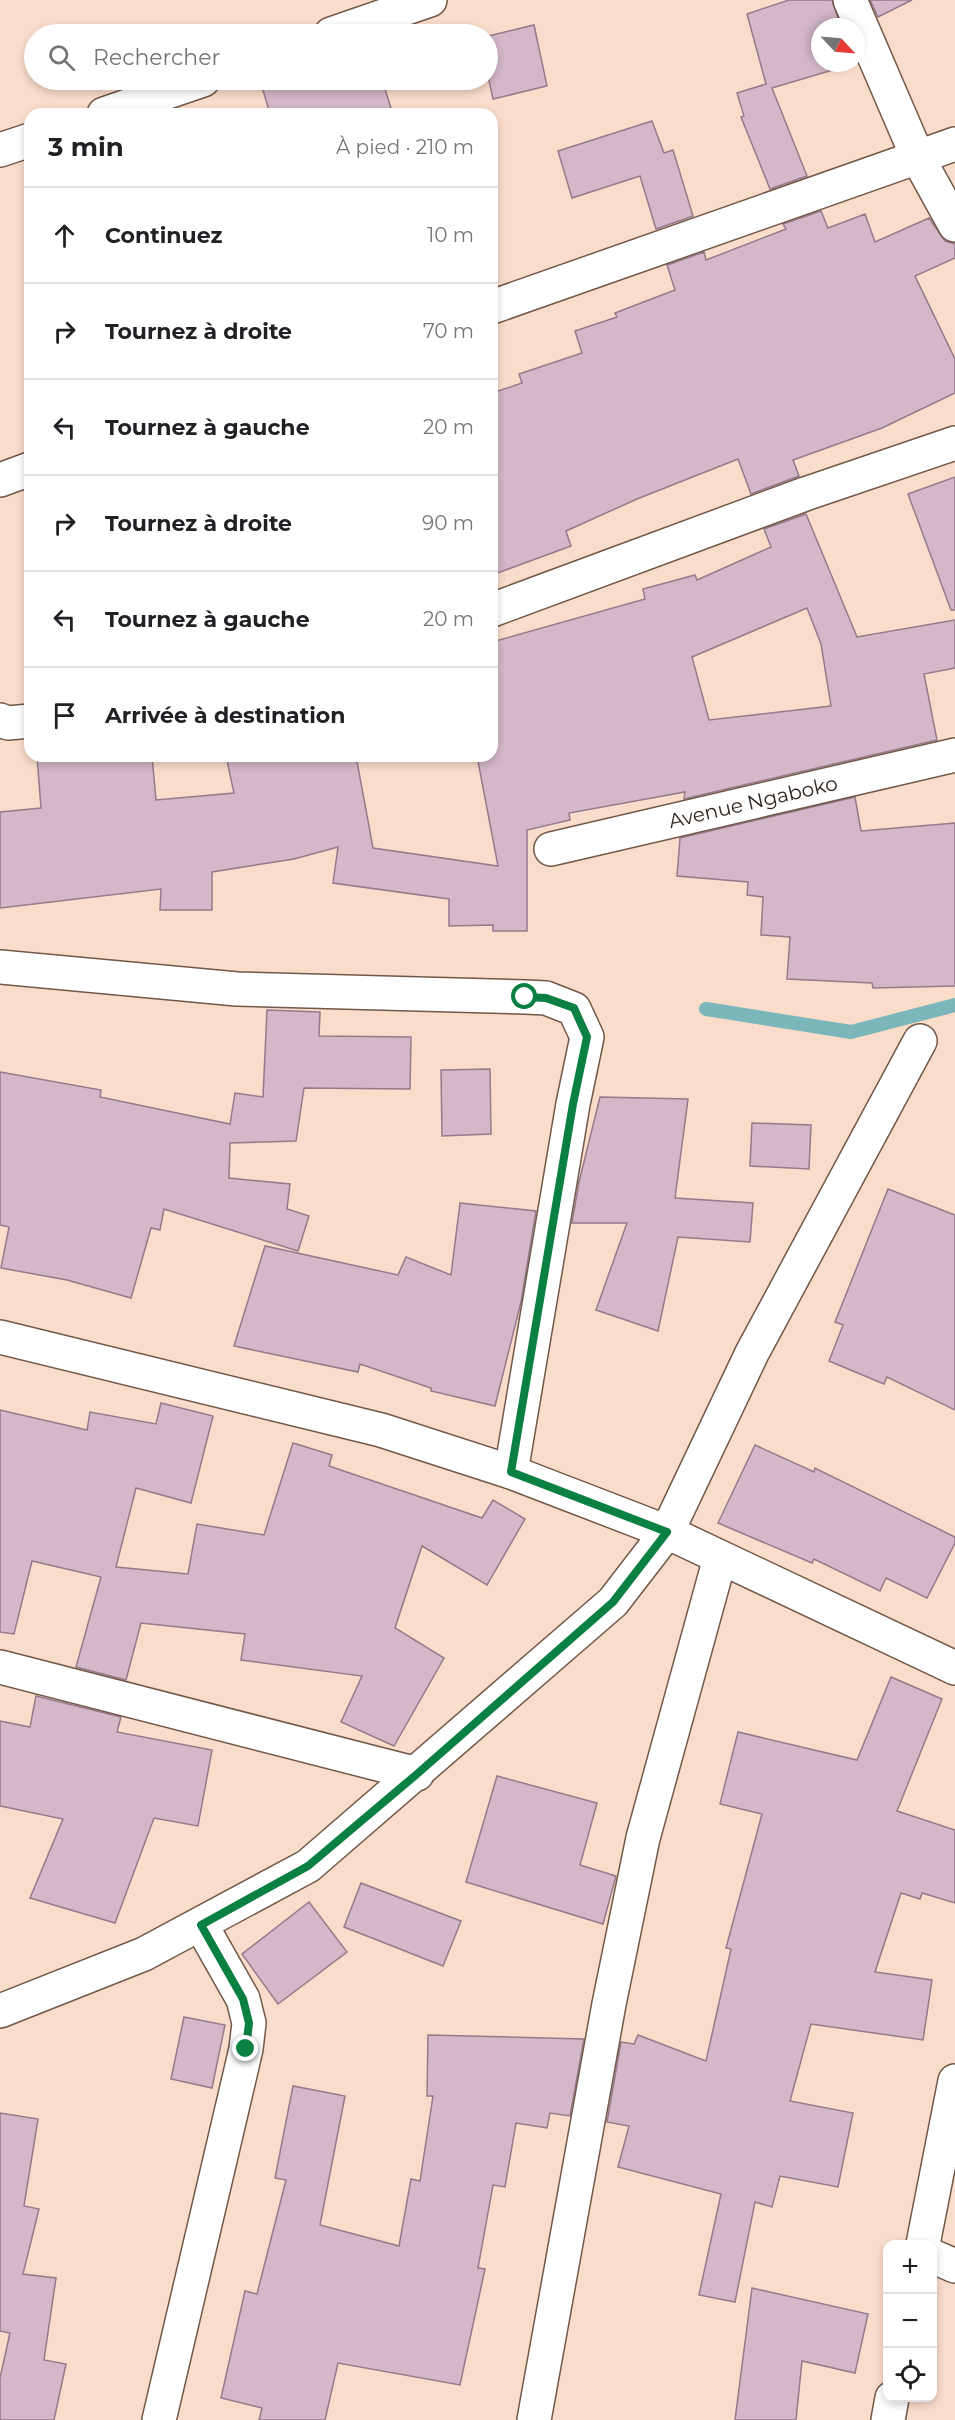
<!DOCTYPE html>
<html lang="fr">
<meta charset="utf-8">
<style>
body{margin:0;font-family:Montserrat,sans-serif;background:#f6f6f6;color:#202124}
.controls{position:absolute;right:18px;bottom:18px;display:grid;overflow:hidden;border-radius:12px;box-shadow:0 3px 9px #0003}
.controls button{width:54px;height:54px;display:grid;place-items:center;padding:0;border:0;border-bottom:2px solid #e0e0e0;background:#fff;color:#202124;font:30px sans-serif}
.compass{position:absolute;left:811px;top:18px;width:54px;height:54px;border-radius:50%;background:#fff;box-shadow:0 3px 9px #0003;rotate:116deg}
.stop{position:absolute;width:18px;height:18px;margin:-14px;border:4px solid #0b8043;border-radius:50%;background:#fff}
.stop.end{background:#0b8043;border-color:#fff;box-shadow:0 2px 6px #0008}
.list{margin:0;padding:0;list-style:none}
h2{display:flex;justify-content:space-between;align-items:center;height:78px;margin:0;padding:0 24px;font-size:26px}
h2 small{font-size:20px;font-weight:400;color:#757577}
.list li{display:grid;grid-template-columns:39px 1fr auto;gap:18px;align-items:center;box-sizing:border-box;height:96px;padding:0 24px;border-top:2px solid #e0e0e0}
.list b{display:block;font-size:22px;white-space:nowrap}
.list em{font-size:20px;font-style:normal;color:#757577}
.icon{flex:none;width:33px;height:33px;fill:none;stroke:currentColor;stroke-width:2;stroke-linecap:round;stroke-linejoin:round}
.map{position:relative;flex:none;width:955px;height:2420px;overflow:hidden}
.search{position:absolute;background:#fff;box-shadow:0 3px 9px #0003;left:24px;top:24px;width:474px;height:66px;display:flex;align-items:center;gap:15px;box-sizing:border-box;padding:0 21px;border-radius:33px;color:#757577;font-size:22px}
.panel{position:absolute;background:#fff;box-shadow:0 3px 9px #0003;left:24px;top:108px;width:474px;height:654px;border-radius:18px}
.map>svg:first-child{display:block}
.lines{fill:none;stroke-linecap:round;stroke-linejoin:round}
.stream{stroke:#7ab6ba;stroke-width:14}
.building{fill:#d4b7c9;stroke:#947a8b;stroke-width:1.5;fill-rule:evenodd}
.minor-casing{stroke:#715848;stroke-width:36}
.minor{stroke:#fff;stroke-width:33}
.route{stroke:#0b8043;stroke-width:8}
.labels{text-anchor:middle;stroke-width:4.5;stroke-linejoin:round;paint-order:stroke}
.street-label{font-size:20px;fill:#31261f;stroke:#fff}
</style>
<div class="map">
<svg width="955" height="2420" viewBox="0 0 955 2420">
<rect width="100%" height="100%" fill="#fadcca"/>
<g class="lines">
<polyline class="stream" points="706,1009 851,1032 955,1005"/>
</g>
<g class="building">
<polygon points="789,0 832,0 841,27 820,27 820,63 845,63 846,66 772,88 807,176 770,189 741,117 744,116 737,93 766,84 747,14"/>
<polygon points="870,0 912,0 878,17"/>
<polygon points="534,25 547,86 493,99 488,76 488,36"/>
<polygon points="260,80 382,80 393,114 270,114"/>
<polygon points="652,121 664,153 673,150 693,216 656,229 640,176 572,198 558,151"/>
<polygon points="821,211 828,228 865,214 875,242 929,218 945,241 955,244 955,258 915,276 955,359 955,393 882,428 793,460 799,476 751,494 738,459 637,499 566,531 571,546 492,575 492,393 522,383 519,374 582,353 575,331 617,317 615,313 675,290 667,265 704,252 706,260 786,229 783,224"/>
<polygon points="955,477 955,610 951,610 908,494"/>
<path d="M806,514L857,637L955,620V668L924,674L937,740L684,799L685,792L569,813L570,820L527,830V931H493V925L449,926V899L333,883L338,847L294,859L212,872V910H160L161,889L0,908V812L41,808L37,756H152L156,800L234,793L226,756H356L373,848L498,866L477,756H492V642L645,599L643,589L695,575L697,580L771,547L764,529ZM807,608L821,644L831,706L709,720L692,657Z"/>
<polygon points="855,797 861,831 955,823 955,986 873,988 872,983 787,979 790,937 761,935 763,897 747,895 748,882 677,876 680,838"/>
<polygon points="267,1010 320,1012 319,1036 411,1037 410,1089 304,1088 296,1141 230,1143 229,1178 290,1184 287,1209 309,1216 298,1251 164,1209 160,1230 151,1228 131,1298 67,1280 1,1268 9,1227 0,1225 0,1072 101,1090 100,1097 230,1124 235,1093 263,1097"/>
<polygon points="490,1069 491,1134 442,1136 441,1070"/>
<polygon points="600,1097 688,1099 675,1198 753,1203 750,1242 678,1237 658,1331 596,1310 627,1223 572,1223 579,1182"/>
<polygon points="752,1123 811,1125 809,1169 750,1166"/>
<polygon points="888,1189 955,1215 955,1410 887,1377 884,1384 829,1361 843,1325 835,1322"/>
<polygon points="460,1203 536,1211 521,1302 495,1406 431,1391 431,1388 360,1364 358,1372 234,1346 265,1246 398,1275 406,1257 451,1275"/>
<polygon points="161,1403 213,1416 191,1503 136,1488 116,1567 188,1574 197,1524 264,1535 293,1443 332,1455 329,1466 482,1518 493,1500 525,1519 487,1585 422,1546 395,1628 444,1658 394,1746 341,1722 362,1676 241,1660 245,1634 141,1623 126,1680 76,1667 101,1577 32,1561 14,1634 0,1632 0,1410 87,1430 90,1412 156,1424"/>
<polygon points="755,1445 814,1472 815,1468 955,1537 955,1543 927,1598 886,1578 880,1591 814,1559 812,1563 718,1523"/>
<polygon points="891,1677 942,1699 897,1811 955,1830 955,1903 922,1893 920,1899 901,1893 875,1972 932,1980 923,2040 811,2024 790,2101 853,2113 838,2187 780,2176 772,2207 755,2202 735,2302 699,2295 721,2194 618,2167 629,2126 607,2122 621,2042 634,2044 638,2035 706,2061 731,1949 726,1948 762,1814 720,1804 738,1732 857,1760"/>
<polygon points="36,1696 121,1717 117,1732 212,1750 198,1826 154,1818 115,1923 30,1898 63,1819 0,1806 0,1721 30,1727"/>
<polygon points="497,1776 597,1803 580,1865 616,1876 603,1924 466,1882"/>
<polygon points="361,1883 461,1921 443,1966 344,1927"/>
<polygon points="309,1902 347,1952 278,2004 242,1954"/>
<polygon points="184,2017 225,2025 212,2088 171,2079"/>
<polygon points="428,2035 584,2039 570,2116 550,2113 547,2128 516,2123 505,2187 493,2185 478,2268 485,2269 460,2385 338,2363 325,2420 259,2420 262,2408 221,2398 245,2291 257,2294 286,2180 275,2178 293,2086 345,2096 320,2225 399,2246 411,2179 420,2181 433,2096 427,2096"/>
<polygon points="0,2113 38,2119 24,2206 39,2209 23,2274 56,2278 44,2360 66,2364 54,2420 0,2420 0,2378 10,2333 0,2331"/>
<polygon points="752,2288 868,2314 855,2373 802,2361 796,2420 735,2420"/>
</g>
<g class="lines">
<defs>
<g id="minor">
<polyline points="850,0 918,158 955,225"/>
<polyline points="331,34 430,0"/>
<polyline points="104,114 203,80"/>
<polyline points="0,150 30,140"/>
<polyline points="492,307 955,144"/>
<polyline points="0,480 30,469"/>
<polyline points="492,610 805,494 955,443"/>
<polyline points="0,720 8,723 30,721"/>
<polyline points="551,849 955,755"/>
<polyline points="0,967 237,989 525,997 546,998 574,1009 587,1037 573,1104 511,1472"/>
<polyline points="0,1337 381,1430 511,1472 667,1532 955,1668"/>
<polyline points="0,1667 417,1774"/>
<polyline points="0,2011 144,1954 308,1866 613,1602 667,1532 752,1353 920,1041"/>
<polyline points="923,2244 955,2081"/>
<polyline points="932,2256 955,2266"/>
<polyline points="159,2420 246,2049 249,2023 243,1999 201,1925"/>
<polyline points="534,2420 609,2004 643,1838 720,1558"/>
<polyline points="888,2420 892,2398"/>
</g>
</defs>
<use href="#minor" class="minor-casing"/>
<use href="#minor" class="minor"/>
</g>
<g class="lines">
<polyline class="route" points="246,2049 249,2023 243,1999 201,1925 308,1866 417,1774 613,1602 667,1532 511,1472 573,1104 587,1037 574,1008 546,998 525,997"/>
</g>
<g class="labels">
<g class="street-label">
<text transform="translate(753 802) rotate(-13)" y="7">Avenue Ngaboko</text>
</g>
</g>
</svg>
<div class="controls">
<button>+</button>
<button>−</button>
<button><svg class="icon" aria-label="locate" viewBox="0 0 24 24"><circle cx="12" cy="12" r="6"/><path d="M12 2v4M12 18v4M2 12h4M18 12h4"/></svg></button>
</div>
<svg class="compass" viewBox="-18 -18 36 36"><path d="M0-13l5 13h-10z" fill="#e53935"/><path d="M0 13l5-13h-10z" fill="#757577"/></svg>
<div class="stop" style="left:525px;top:997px"></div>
<div class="stop end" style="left:246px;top:2049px"></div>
<div class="search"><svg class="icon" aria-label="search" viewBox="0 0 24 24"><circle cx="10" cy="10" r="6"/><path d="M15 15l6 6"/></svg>Rechercher</div>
<section class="panel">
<h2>3 min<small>À pied · 210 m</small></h2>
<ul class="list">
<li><svg class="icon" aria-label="ahead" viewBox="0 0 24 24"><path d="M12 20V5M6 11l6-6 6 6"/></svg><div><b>Continuez</b></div><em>10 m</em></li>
<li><svg class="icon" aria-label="right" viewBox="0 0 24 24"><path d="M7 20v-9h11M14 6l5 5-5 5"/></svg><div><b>Tournez à droite</b></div><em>70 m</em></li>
<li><svg class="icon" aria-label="left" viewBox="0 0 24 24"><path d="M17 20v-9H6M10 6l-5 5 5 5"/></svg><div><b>Tournez à gauche</b></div><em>20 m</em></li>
<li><svg class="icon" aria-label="right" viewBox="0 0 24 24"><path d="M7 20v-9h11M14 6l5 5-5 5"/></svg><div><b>Tournez à droite</b></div><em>90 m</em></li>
<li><svg class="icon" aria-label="left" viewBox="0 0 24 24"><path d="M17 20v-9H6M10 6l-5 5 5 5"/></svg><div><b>Tournez à gauche</b></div><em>20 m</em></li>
<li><svg class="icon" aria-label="arrive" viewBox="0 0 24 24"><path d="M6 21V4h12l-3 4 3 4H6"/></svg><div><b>Arrivée à destination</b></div></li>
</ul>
</section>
</div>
